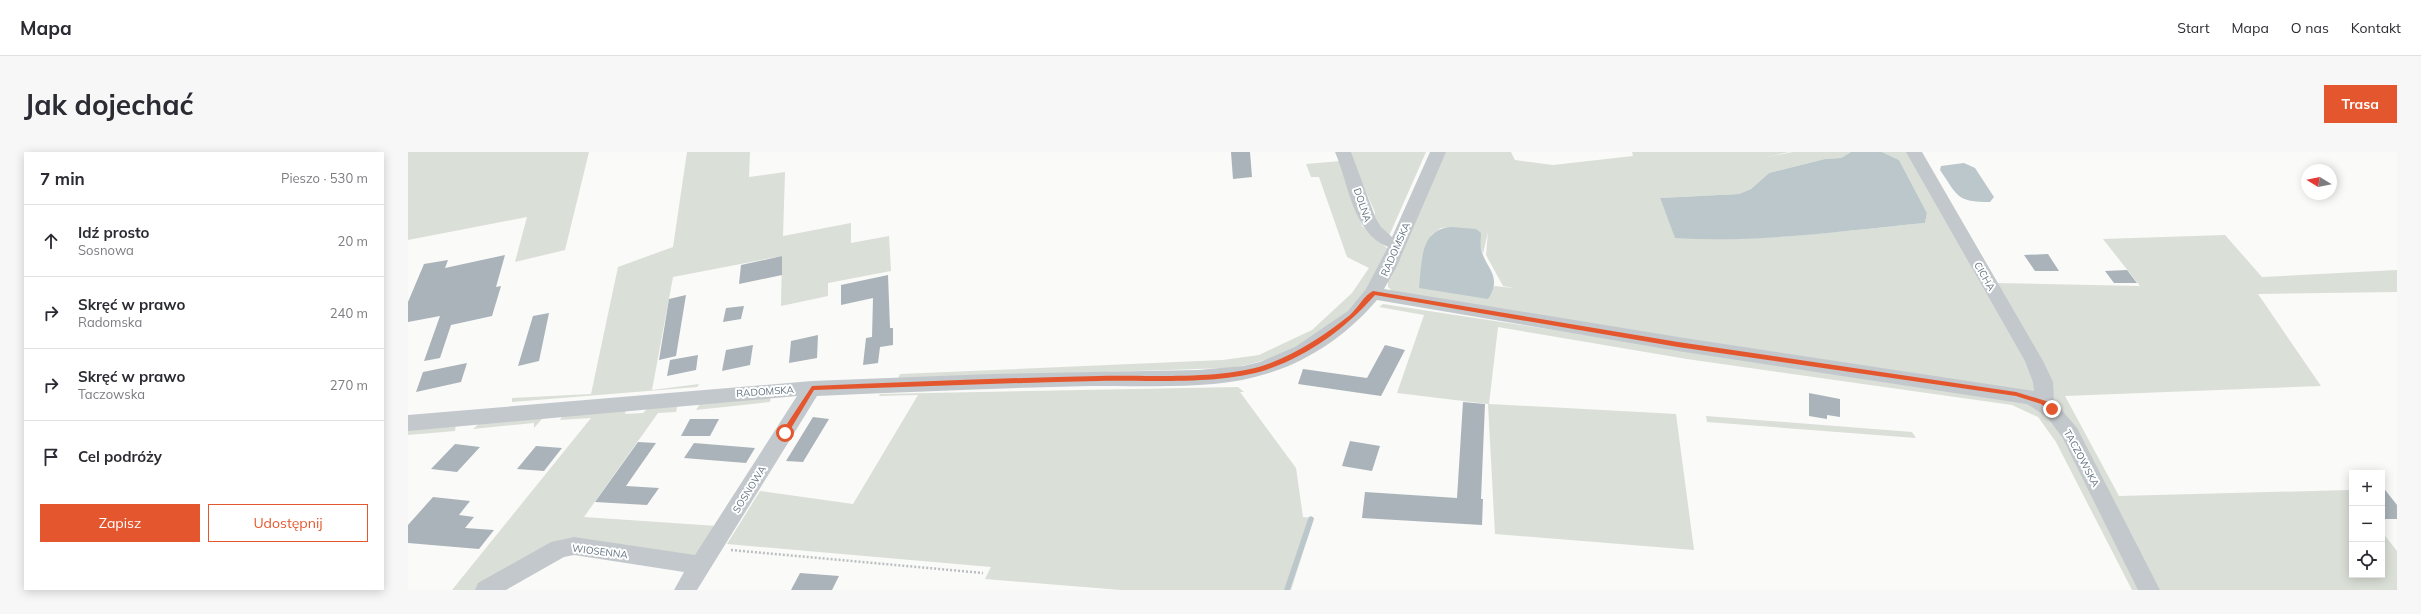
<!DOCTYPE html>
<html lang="pl">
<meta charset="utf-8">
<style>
body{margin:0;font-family:Mulish,sans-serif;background:#f7f7f7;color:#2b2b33}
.controls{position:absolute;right:12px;bottom:12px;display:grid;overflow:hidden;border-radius:0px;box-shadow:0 2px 10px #0003}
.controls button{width:36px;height:36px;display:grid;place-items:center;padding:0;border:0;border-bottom:1px solid #e1e1e2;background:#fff;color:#2b2b33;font:20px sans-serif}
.compass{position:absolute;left:1893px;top:12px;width:36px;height:36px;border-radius:50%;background:#fff;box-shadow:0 2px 10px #0003;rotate:280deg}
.stop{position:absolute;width:12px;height:12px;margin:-9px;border:3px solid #e4572e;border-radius:50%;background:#fff}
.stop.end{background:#e4572e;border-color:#fff;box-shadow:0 1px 4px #0008}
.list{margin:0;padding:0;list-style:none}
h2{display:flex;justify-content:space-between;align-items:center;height:52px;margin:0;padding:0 16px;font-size:17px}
h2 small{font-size:13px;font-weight:400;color:#7c7c81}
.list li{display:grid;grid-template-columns:26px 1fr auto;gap:12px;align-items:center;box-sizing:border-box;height:72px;padding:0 16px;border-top:1px solid #e1e1e2}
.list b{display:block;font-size:15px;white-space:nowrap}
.list p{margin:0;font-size:13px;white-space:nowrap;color:#7c7c81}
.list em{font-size:13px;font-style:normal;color:#7c7c81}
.actions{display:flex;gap:8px;padding:12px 16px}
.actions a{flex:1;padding:9px 0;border:1px solid #e4572e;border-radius:0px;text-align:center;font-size:14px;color:#e4572e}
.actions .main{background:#e4572e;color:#fff}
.icon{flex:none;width:22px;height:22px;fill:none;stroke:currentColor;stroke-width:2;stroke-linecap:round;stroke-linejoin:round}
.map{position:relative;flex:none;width:1989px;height:438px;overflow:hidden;border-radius:0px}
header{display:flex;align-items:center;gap:24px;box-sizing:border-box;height:56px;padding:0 20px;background:#fff;border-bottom:1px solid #e1e1e2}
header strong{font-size:19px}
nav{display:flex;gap:22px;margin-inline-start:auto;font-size:14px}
.intro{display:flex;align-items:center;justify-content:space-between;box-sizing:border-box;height:96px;padding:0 24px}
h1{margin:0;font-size:28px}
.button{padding:10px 18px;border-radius:0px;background:#e4572e;color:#fff;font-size:14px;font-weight:700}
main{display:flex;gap:24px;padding:0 24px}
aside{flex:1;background:#fff;border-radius:0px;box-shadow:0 2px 10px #0003}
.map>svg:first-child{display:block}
.green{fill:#dadfd7;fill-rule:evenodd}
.water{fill:#bbc7cb}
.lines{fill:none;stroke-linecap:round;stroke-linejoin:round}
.stream{stroke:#bbc7cb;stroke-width:5.5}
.building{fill:#aab3b9}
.path{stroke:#bbbfc2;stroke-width:2.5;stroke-dasharray:2 2;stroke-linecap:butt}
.minor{fill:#c3c8cc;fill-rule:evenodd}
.route{fill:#e4572e}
.labels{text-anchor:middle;stroke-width:4;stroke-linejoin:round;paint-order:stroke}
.street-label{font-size:10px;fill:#657683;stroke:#fff}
</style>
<header>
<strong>Mapa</strong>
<nav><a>Start</a><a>Mapa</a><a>O nas</a><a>Kontakt</a></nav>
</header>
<div class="intro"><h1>Jak dojechać</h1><a class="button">Trasa</a></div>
<main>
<aside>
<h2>7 min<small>Pieszo · 530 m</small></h2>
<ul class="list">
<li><svg class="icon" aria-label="ahead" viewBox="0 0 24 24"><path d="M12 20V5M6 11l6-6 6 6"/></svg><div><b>Idź prosto</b><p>Sosnowa</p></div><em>20 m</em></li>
<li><svg class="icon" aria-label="right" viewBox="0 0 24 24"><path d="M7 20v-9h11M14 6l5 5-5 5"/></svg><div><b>Skręć w prawo</b><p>Radomska</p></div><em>240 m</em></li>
<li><svg class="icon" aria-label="right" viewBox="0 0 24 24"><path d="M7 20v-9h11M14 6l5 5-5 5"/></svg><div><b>Skręć w prawo</b><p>Taczowska</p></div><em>270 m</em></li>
<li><svg class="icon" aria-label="arrive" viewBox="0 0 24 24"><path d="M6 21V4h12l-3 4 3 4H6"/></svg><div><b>Cel podróży</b></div></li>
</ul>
<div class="actions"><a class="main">Zapisz</a><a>Udostępnij</a></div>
</aside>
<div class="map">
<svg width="1989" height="438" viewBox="0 0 1989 438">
<rect width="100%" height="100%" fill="#fafaf8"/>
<g class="green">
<polygon points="0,0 181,0 157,98 107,110 119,65 0,88"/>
<polygon points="279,0 342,0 341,25 377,20 375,84 443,71 443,91 481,84 483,119 420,131 420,144 373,154 374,104 265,125 244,238 291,232 289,235 104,250 104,246 183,242 210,115 265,95"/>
<path d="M940,0H1018L981,84C973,78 965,71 967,60Z"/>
<path d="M1035,0H1103L1107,8L1145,13L1225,4L1224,0H1381L1359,5L1385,0H1443L1433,6L1417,7L1361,21L1343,37L1331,42L1252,46L1267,85C1351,91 1433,79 1517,71L1519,61L1491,8L1474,0H1500L1630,230L1627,240L1097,159L984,139L980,135V128ZM1043,75L1072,94L1075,102L1080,80L1078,103L1095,134L1106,136L1086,134L1080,147L1023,83L1033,76Z"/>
<path d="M933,9L954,74L980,97C973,111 966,127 957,140C927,181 868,211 819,216L490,227L492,222L815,208L851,203L904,178L944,141L961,116L939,105L911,25H903L898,12Z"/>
<polygon points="1817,83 1854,125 1989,118 1989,140 1850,142 1913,234 1657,244 1711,344 1942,338 1944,341 1944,423 1974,423 1974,380 1989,399 1989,438 1750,438 1665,273 1646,251 1645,241 1586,131 1732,134 1695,87"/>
<polygon points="975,152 1616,250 1645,268 1734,438 1724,438 1648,290 1630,265 1604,253 1279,207 1090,175 1081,252 1268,262 1286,398 1087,382 1080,252 989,241 1016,163 971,155"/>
<polygon points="830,235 836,240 832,240 888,316 895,365 906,366 883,438 713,438 577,427 583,415 319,392 352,339 445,352 510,243 471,244 472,242"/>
<polygon points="363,244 362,250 288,258 294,249"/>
<polygon points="388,247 392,247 297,401 291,401 287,406 158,389 68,438 44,438 183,266 152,268 155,263 218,257 217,262 235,261 241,255 270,252 268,260 250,261 176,365 309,374"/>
<polygon points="1298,264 1504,280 1508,286 1299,270"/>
<polygon points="133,265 134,267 126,276 126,271 65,277 73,270"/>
<polygon points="48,271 47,279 0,283 0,276"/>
</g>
<g class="water">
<path d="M1443,0H1474L1491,8L1519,61L1517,71C1433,79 1352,91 1267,86L1252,46L1331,42L1343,37L1361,21L1417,7L1433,6Z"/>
<path d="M1556,11L1567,16L1586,45L1582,50C1548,50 1550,44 1532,18L1533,14Z"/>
<path d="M1043,75L1068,77L1073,81C1073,86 1072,93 1073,97C1078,117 1095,124 1080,147L1011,136C1014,112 1011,77 1043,75Z"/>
</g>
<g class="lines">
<polyline class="stream" points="879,438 903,367"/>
</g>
<g class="building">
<polygon points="823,0 842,0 844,25 825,27"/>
<polygon points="1640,102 1651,119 1627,119 1616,103"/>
<polygon points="97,103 88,135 93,134 84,164 43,173 32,206 16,209 32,164 0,170 0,150 16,112 40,108 37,116"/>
<polygon points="374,104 374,123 331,132 333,113"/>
<polygon points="1719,118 1729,131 1706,131 1697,119"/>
<polygon points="480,123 482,176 485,176 485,193 472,195 470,211 455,213 458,186 464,185 465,146 433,153 433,133"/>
<polygon points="278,143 268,204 251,208 261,147"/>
<polygon points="336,154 333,167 315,170 318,156"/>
<polygon points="141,161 131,209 110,214 125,164"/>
<polygon points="410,183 409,206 381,211 383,189"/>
<polygon points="345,193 342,213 314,219 318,198"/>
<polygon points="977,193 997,198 973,244 890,232 895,217 959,226"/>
<polygon points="290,203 288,218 259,224 262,208"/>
<polygon points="59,211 53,230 8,240 15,220"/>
<polygon points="1401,241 1432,247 1432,265 1419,263 1419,267 1401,264"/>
<polygon points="1055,250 1077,252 1073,347 1075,347 1074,373 954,366 957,340 1049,346"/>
<polygon points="405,265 421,267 395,310 378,309"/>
<polygon points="282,267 311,267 302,284 273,284"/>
<polygon points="942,289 972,294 964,319 934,314"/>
<polygon points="230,290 248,291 218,334 251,336 239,353 187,350"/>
<polygon points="286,291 347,296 338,311 276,306"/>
<polygon points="47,292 72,295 49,320 23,317"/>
<polygon points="128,294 154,296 136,319 109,317"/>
<polygon points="1974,334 1989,353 1989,367 1974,367"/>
<polygon points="25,345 62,349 51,363 66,365 57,376 86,378 71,397 0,391 0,373"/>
<polygon points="392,421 431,424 424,438 383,438"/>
</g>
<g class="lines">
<polyline class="path" points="323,398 575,421"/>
<path class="minor" d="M927,0H943L968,67L973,75L984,85L1022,0H1038L988,116L976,137L1270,185L1626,239L1625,230L1617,209L1498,0H1514L1635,209L1645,230L1646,249L1669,276L1752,438H1730L1654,285L1639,265L1619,252L1270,199L969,148C941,181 903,208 861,221C807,239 738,233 681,234C590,236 500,240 409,244L289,438H266L276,420L166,403L156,405L98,438H67L70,431L143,390L166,385L287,403L389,244L0,279V263L404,229L583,222L791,218L835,214L852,210L887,195L940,159L958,137L980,95C944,80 941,32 927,0Z"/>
</g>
<path class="route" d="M965,139L1270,190L1608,240L1638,249L1648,257L1642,259L1633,252L1608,244L1270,195L967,143C937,177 901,203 858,218C811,233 740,228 690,229C595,231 501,235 406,238L379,283L373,281L404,234C500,230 595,226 691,224C738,223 813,228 857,213C888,202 916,184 942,163C950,156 956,143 965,139Z"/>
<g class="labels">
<g class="street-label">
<text transform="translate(955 53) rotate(71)" y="4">DOLNA</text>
<text transform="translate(987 97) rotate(-66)" y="4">RADOMSKA</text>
<text transform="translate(1577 124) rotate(60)" y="4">CICHA</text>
<text transform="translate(357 239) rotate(-4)" y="4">RADOMSKA</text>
<text transform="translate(1674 306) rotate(62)" y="4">TACZOWSKA</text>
<text transform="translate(341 337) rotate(-58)" y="4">SOSNOWA</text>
<text transform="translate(192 399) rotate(7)" y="4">WIOSENNA</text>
</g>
</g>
</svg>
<div class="controls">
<button>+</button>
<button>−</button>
<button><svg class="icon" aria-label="locate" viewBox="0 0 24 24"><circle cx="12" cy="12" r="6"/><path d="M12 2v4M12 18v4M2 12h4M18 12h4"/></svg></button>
</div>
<svg class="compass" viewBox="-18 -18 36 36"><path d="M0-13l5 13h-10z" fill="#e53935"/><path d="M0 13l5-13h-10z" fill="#7c7c81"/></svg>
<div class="stop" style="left:377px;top:281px"></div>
<div class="stop end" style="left:1644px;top:257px"></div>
</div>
</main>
